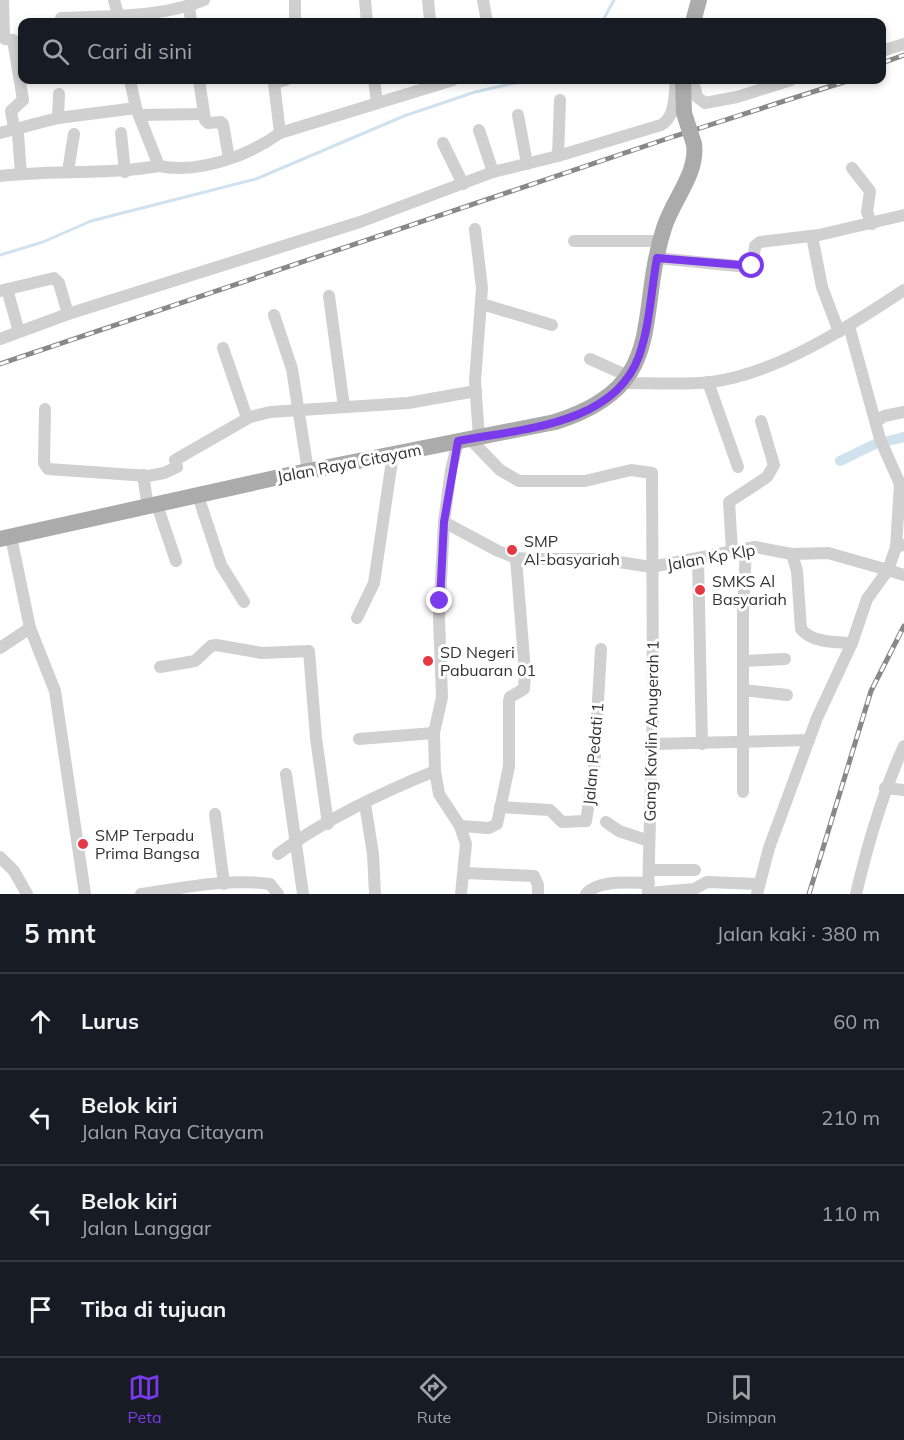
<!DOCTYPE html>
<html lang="id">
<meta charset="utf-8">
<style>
body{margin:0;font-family:Mulish,sans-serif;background:#20242c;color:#f1f3f6}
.stop{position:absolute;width:18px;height:18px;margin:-14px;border:4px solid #7c3aed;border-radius:50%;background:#fff}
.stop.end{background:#7c3aed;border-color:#fff;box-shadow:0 2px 6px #0008}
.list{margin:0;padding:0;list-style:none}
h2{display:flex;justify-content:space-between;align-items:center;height:78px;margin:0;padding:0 24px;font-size:26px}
h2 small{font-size:20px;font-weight:400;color:#9ea1a6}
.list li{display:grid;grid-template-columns:39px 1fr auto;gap:18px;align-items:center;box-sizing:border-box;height:96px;padding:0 24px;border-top:2px solid #363941}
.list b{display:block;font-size:22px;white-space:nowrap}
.list p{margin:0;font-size:20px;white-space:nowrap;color:#9ea1a6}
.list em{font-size:20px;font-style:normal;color:#9ea1a6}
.icon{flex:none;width:33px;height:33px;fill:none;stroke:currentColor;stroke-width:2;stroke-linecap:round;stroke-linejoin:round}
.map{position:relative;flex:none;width:904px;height:894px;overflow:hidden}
.search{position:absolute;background:#171b24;box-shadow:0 3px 9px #0003;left:18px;right:18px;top:18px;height:66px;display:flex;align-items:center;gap:15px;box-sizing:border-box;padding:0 21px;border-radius:12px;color:#9ea1a6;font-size:22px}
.sheet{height:462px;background:#171b24}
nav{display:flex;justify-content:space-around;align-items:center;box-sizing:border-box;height:84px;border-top:2px solid #363941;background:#171b24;font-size:16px;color:#9ea1a6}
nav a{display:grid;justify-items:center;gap:3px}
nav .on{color:#7c3aed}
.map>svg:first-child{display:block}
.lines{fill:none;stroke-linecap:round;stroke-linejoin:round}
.stream{stroke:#cfe2ee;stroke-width:3}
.canal{stroke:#cfe2ee;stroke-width:10}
.minor{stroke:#d0d0d0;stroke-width:12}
.major{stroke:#ababab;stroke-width:16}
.rail-casing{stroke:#888;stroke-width:5}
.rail{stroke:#fff;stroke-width:3;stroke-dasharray:9;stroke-linecap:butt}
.major-bridge{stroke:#ababab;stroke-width:16}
.route{stroke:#7c3aed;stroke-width:8}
.poi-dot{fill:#e63946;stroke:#fff;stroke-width:2}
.labels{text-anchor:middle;stroke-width:6;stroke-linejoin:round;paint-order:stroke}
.street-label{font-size:16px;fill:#333;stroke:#fff}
.poi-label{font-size:16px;fill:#333;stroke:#fff;text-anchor:start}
</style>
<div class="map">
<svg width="904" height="894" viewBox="0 0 904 894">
<rect width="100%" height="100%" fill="#fff"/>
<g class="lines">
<g class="stream">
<polyline points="602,22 614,0"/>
<polyline points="0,255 43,242 91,221 256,179 404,116 475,92 528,80"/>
</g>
<polyline class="canal" points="840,461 875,444 904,437"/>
<g class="minor">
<polyline points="3,0 4,35 5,39 13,40 23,100 11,111 14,128"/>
<polyline points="114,0 120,21"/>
<polyline points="365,0 367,22"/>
<polyline points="428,0 430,20"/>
<polyline points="483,0 487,22"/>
<polyline points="189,6 191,22"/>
<path d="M62,22L61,18C107,16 161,18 204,0"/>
<polyline points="295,22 295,0"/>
<polyline points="882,51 904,44"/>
<path d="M130,80L136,108L159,166C199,174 248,156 280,133L453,80"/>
<polyline points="199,80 205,120 208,123 221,122 223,124 229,158"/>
<polyline points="374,80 377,102"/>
<polyline points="693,80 697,97 705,103 737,97 791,80"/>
<polyline points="139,115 203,114"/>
<polyline points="518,115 527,164"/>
<polyline points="58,118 136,108"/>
<polyline points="479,130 493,172"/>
<polyline points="0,133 58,118 59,94"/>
<polyline points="121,133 125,172"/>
<polyline points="280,133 274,83 286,80"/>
<polyline points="18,134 21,174"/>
<polyline points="443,143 463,184"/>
<polyline points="558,156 560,100"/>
<polyline points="852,168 870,191 867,212 872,224"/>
<polyline points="68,171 74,134"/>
<path d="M0,176C53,170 106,175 159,166"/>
<polyline points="475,229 482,288 475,381 479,437"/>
<polyline points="812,236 822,287 839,332"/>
<polyline points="574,241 660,241"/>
<polyline points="657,258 748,267 753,263 755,246 760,242 819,235 904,215"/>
<polyline points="7,289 19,332"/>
<polyline points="0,291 54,278 59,283 68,314"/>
<polyline points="329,296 344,407"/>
<polyline points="482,304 552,325"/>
<polyline points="274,315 292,369 308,471"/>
<polyline points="849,326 880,439 900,484 896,547"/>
<path d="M0,339L68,314L360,222L493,172L558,156L661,125C676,117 674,95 676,80"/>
<polyline points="223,348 246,415 250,417 270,412 408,403 476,391"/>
<polyline points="590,359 628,376"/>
<polyline points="708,382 738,467"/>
<path d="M623,383C652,383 682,385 711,382C776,374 850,326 904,290"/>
<polyline points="45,409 44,463 48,469 148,476 164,473 177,467 175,460 250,417"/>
<polyline points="876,422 884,416 904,412"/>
<polyline points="470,439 500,470 519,481 585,481 631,470 652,473 653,707 648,894"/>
<polyline points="458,442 451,470 444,522 439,619 442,697 434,733 435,771 439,794 460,826 466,844 461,894"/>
<polyline points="143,475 148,507"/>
<polyline points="198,496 221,565 244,602"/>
<polyline points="157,505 176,561"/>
<path d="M444,522L498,551L516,558L532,559H600L651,567L755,547L792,554L797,571L801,629C812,643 836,642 852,643"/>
<polyline points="11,537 30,628 55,691 85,894"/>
<polyline points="732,550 729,502 767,477 774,465 761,421"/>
<polyline points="792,554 828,553 888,570 896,547 903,545"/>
<polyline points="698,559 702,744"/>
<polyline points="357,618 374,583 393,454"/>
<polyline points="0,648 30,628"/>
<polyline points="744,661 785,659"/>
<polyline points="160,667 195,661 211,646 216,645 262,653 309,651 316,738 328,824"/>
<polyline points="743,690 787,695"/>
<polyline points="359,739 434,733"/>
<polyline points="653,744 809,740"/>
<polyline points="286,774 303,894"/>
<polyline points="885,788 904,790"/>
<polyline points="743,792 743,611 746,549"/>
<polyline points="365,804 373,854 375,894"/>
<polyline points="500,807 550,810 562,822 586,821 594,770 601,649"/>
<polyline points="215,814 224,884"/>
<polyline points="606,822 619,831 649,841"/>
<polyline points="460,826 489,828 497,824 509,766 509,701 510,697 524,689 525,672 516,558"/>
<path d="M278,854C322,821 385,791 435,771"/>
<polyline points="0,857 14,871 27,894"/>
<polyline points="650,870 695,870"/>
<polyline points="465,873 534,876 538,885 538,894"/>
<polyline points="648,893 694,889 707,882 758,884"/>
<path d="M141,894C182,888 228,878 270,884L278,894"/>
<path d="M586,894C599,879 630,883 649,883"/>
<polyline points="757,894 769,848 817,718 852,643 867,599 888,570 904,575"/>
<path d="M856,894C868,843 882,794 904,746"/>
</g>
<g class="major">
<polyline points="693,22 699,0"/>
<polyline points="683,80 684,113"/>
<path d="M0,539L293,474L555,422C670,386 635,318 664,228C673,199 698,174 694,144"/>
</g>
<defs>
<g id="rail">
<polyline points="882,63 904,55"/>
<polyline points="0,364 669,138 850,80"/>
<polyline points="809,894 871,691 904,626"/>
</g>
</defs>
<use href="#rail" class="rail-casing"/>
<use href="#rail" class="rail"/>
<polyline class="major-bridge" points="684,113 694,144"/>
</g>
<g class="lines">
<path class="route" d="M440,601L444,522L458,441C519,429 614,426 639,356C650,325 651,290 657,258L752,266"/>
</g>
<g class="poi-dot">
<circle cx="512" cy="550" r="6"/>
<circle cx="700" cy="590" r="6"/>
<circle cx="428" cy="661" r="6"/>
<circle cx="83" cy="844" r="6"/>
</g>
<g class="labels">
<g class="street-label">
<text transform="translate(349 463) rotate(-11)" y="6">Jalan Raya Citayam</text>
<text transform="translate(711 557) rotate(-10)" y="6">Jalan Kp Klp</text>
<text transform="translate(651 731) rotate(-89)" y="6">Gang Kavlin Anugerah 1</text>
<text transform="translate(593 754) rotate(-85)" y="6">Jalan Pedati 1</text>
</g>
<g class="poi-label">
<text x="524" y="547">SMP<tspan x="524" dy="18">Al-basyariah</tspan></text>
<text x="712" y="587">SMKS Al<tspan x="712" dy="18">Basyariah</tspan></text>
<text x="440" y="658">SD Negeri<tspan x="440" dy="18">Pabuaran 01</tspan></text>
<text x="95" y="841">SMP Terpadu<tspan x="95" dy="18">Prima Bangsa</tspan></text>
</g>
</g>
</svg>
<div class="stop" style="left:752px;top:266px"></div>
<div class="stop end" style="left:440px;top:601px"></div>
<div class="search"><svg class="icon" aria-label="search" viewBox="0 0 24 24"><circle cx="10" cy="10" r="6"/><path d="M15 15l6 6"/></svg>Cari di sini</div>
</div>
<section class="sheet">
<h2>5 mnt<small>Jalan kaki · 380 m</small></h2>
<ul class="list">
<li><svg class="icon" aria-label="ahead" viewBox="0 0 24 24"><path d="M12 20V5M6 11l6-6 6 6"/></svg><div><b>Lurus</b></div><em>60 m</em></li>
<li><svg class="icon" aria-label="left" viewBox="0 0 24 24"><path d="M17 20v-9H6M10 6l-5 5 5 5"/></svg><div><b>Belok kiri</b><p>Jalan Raya Citayam</p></div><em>210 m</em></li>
<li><svg class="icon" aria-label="left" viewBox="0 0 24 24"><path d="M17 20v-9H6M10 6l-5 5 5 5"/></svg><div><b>Belok kiri</b><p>Jalan Langgar</p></div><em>110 m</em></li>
<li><svg class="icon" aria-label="arrive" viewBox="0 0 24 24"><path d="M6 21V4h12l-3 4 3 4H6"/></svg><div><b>Tiba di tujuan</b></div></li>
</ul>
</section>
<nav>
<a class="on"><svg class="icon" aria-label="map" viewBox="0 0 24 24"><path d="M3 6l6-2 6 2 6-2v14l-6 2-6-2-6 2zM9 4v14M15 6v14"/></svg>Peta</a>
<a><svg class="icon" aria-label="directions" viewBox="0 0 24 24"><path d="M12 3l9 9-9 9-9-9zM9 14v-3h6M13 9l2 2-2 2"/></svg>Rute</a>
<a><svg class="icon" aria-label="saved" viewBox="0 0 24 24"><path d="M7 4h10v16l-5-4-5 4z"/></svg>Disimpan</a>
</nav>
